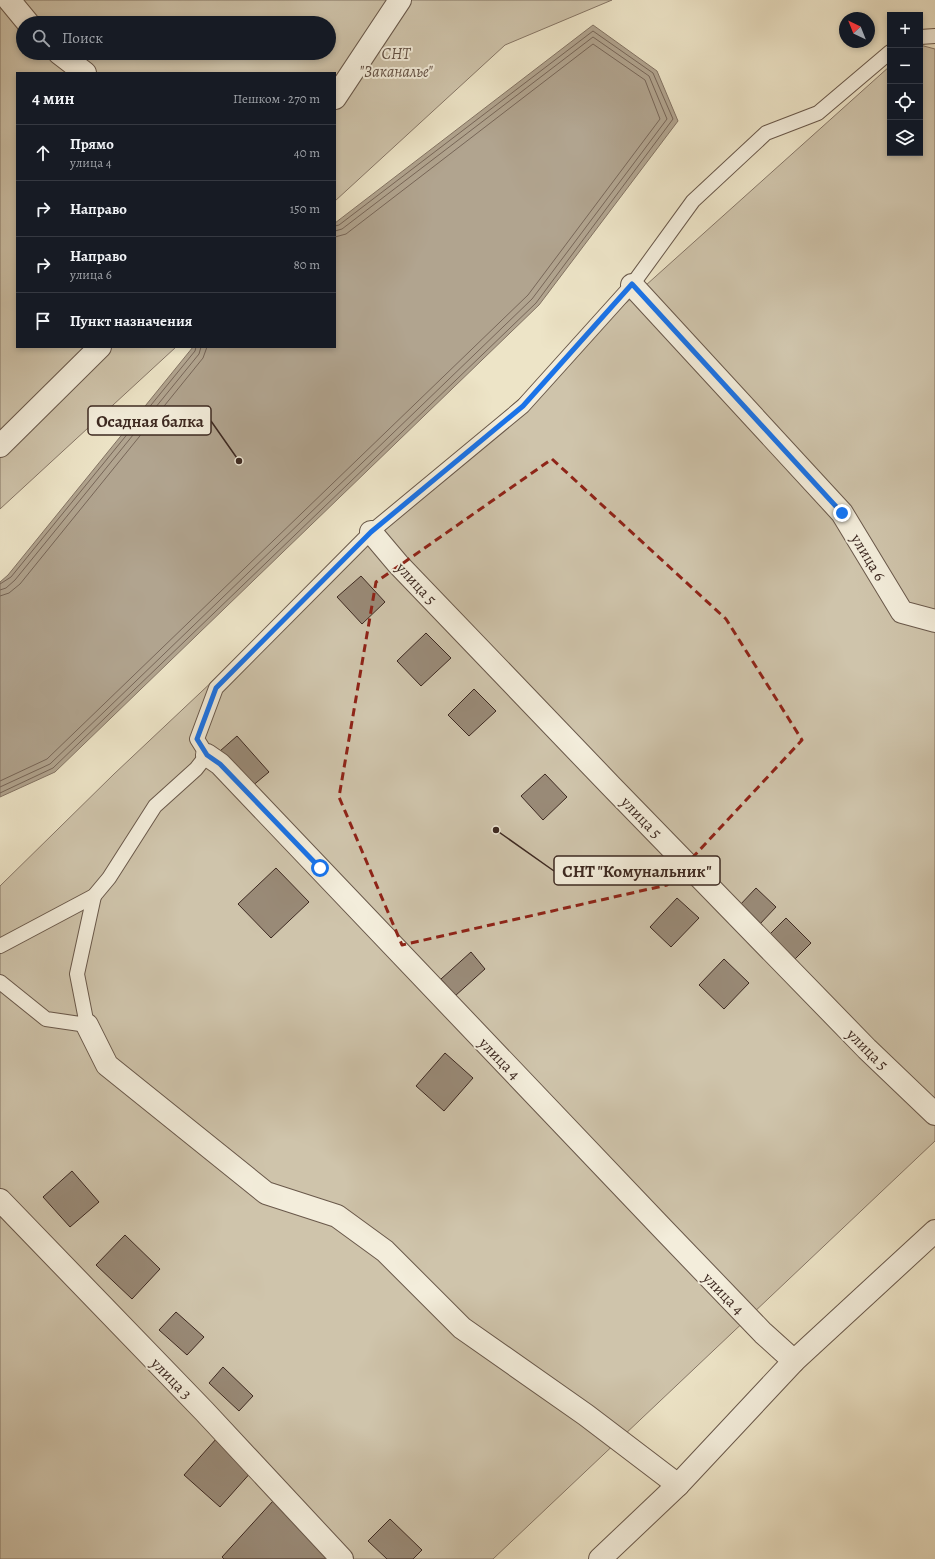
<!DOCTYPE html>
<html lang="ru">
<meta charset="utf-8">
<style>
body{margin:0;font-family:Alegreya,serif;background:#20242c;color:#f1f3f6}
.controls{position:absolute;right:12px;top:12px;display:grid;overflow:hidden;border-radius:0px;box-shadow:0 2px 6px #0003}
.controls button{width:36px;height:36px;display:grid;place-items:center;padding:0;border:0;border-bottom:1px solid #363941;background:#171b24;color:#f1f3f6;font:20px sans-serif}
.compass{position:absolute;left:839px;top:12px;width:36px;height:36px;border-radius:50%;background:#171b24;box-shadow:0 2px 6px #0003;rotate:317deg}
.stop{position:absolute;width:12px;height:12px;margin:-9px;border:3px solid #1a73e8;border-radius:50%;background:#fff}
.stop.end{background:#1a73e8;border-color:#fff;box-shadow:0 1px 4px #0008}
.list{margin:0;padding:0;list-style:none}
h2{display:flex;justify-content:space-between;align-items:center;height:52px;margin:0;padding:0 16px;font-size:17px}
h2 small{font-size:13px;font-weight:400;color:#9ea1a6}
.list li{display:grid;grid-template-columns:26px 1fr auto;gap:12px;align-items:center;box-sizing:border-box;height:56px;padding:0 16px;border-top:1px solid #363941}
.list b{display:block;font-size:15px;white-space:nowrap}
.list p{margin:0;font-size:13px;white-space:nowrap;color:#9ea1a6}
.list em{font-size:13px;font-style:normal;color:#9ea1a6}
.icon{flex:none;width:22px;height:22px;fill:none;stroke:currentColor;stroke-width:2;stroke-linecap:round;stroke-linejoin:round}
.map{position:relative;flex:none;width:935px;height:1559px;overflow:hidden}
.search{position:absolute;background:#171b24;box-shadow:0 2px 6px #0003;left:16px;top:16px;width:320px;height:44px;display:flex;align-items:center;gap:10px;box-sizing:border-box;padding:0 14px;border-radius:22px;color:#9ea1a6;font-size:15px}
.panel{position:absolute;background:#171b24;box-shadow:0 2px 6px #0003;left:16px;top:72px;width:320px;height:276px;border-radius:0px}
.map>svg:first-child{display:block}
.green{fill:#cfc4ab;stroke:#867666;fill-rule:evenodd}
.water{fill:#b1a48f;stroke:#837363}
.lines{fill:none;stroke-linecap:round;stroke-linejoin:round}
.shore{stroke:#776658;stroke-width:1}
.building{fill:#998a77;stroke:#3d2921}
.lane-casing{stroke:#69584a;stroke-width:16}
.street-casing{stroke:#69584a;stroke-width:24}
.lane{stroke:#f3eddb;stroke-width:14}
.street{stroke:#f3eddb;stroke-width:22}
.route{stroke:#1a73e8;stroke-width:5}
.marked{fill:none;stroke:#8f2418;stroke-width:3;stroke-dasharray:8 5;stroke-linejoin:round}
.labels{text-anchor:middle;stroke-width:4;stroke-linejoin:round;paint-order:stroke}
.park-label{font-size:16px;font-style:italic;fill:#625044;stroke:#f3eddb}
.street-label{font-size:16px;fill:#3d2921;stroke:#f3eddb}
.leader{fill:none;stroke:#3d2921;stroke-width:1.5}
.callout-dot{fill:#3d2921;stroke:#f3eddb;stroke-width:1.5}
.callout{fill:#f3eddb;stroke:#3d2921;stroke-width:1.5}
.callout-label{font-size:17px;text-anchor:middle;font-weight:bold;fill:#3d2921}
</style>
<div class="map">
<svg width="935" height="1559" viewBox="0 0 935 1559">
<rect width="100%" height="100%" fill="#ede4c7"/>
<filter id="stains"><feTurbulence type="fractalNoise" baseFrequency=".005" numOctaves="4"/><feColorMatrix values="0 0 0 0 .2 0 0 0 0 .09 0 0 0 0 .02 0 0 0 .5 -.17"/></filter>
<radialGradient id="worn" r=".72"><stop offset=".6" stop-color="#630" stop-opacity="0"/><stop offset="1" stop-color="#630" stop-opacity=".3"/></radialGradient>
<g class="green">
<path d="M0,0H612L505,45L335,201V73H17V347H176L0,509ZM23,23H329V53H23Z"/>
<polygon points="920,45 935,49 935,1141 493,1559 0,1559 0,886 114,774 371,532 890,66 890,153 920,153"/>
</g>
<polygon class="water" points="593,25 657,71 678,121 539,305 55,772 0,797 0,582 8,575 193,347 335,347 335,223"/>
<g class="lines">
<g class="shore">
<polyline points="0,584 11,577 195,351 196,347"/>
<polyline points="0,590 6,588 15,580 199,354 201,347"/>
<polyline points="0,596 9,593 20,584 203,358 207,347"/>
<polyline points="0,781 47,759 528,295 660,119 645,80 593,44 346,234 335,237"/>
<polyline points="0,787 50,764 532,299 667,119 649,76 593,37 342,229 335,231"/>
<polyline points="0,793 53,768 536,303 673,119 653,73 593,31 339,225 335,226"/>
</g>
</g>
<g class="building">
<polygon points="361,576 385,602 362,624 337,597"/>
<polygon points="426,633 451,658 421,686 397,661"/>
<polygon points="474,689 496,711 469,736 448,715"/>
<polygon points="237,736 269,772 251,787 220,751"/>
<polygon points="545,774 567,797 543,820 521,796"/>
<polygon points="276,868 309,902 271,938 238,904"/>
<polygon points="756,888 776,907 759,925 739,906"/>
<polygon points="677,898 699,918 671,947 650,927"/>
<polygon points="786,918 811,943 793,961 768,936"/>
<polygon points="471,952 485,969 455,996 441,979"/>
<polygon points="724,959 749,983 724,1009 699,985"/>
<polygon points="445,1053 473,1078 444,1111 416,1086"/>
<polygon points="72,1171 99,1202 70,1227 43,1197"/>
<polygon points="125,1235 160,1269 132,1299 96,1265"/>
<polygon points="176,1312 204,1337 187,1355 159,1330"/>
<polygon points="223,1367 253,1396 239,1411 209,1383"/>
<polygon points="217,1438 253,1470 220,1507 184,1475"/>
<polygon points="273,1501 327,1559 224,1559 222,1557"/>
<polygon points="390,1519 422,1550 413,1559 387,1559 368,1541"/>
</g>
<g class="lines">
<defs>
<g id="lane">
<polyline points="920,37 935,36"/>
<polyline points="0,946 94,896 109,878 155,806 196,769 207,755 197,739 216,688 371,532 523,406 632,285 693,201 766,133 818,113 890,52"/>
<polyline points="0,982 46,1019 87,1025 77,974 94,896"/>
</g>
<g id="street">
<polyline points="9,0 28,23"/>
<polyline points="59,53 85,73"/>
<polyline points="335,98 400,0"/>
<polyline points="632,285 842,513 902,612 935,621"/>
<polyline points="0,446 100,347"/>
<polyline points="371,532 398,564 611,786 867,1049 935,1114"/>
<polyline points="207,755 220,764 663,1229 763,1333 794,1361"/>
<polyline points="87,1025 107,1065 266,1193 337,1216 385,1251 462,1328 586,1415 678,1485"/>
<polyline points="0,1200 204,1411 342,1559"/>
<polyline points="600,1559 678,1485 794,1361 935,1231"/>
</g>
</defs>
<use href="#lane" class="lane-casing"/>
<use href="#street" class="street-casing"/>
<use href="#lane" class="lane"/>
<use href="#street" class="street"/>
</g>
<g class="lines">
<polyline class="route" points="320,868 220,764 207,755 197,739 216,688 371,532 523,406 632,284 842,513"/>
</g>
<path class="marked" d="M552,459L726,619L802,740L667,885L402,945L339,797L376,582Z"/>
<g class="labels">
<g class="park-label">
<text x="396" y="59">СНТ<tspan x="396" dy="18">"Заканалье"</tspan></text>
</g>
<g class="street-label">
<text transform="translate(869 557) rotate(59)" y="6">улица 6</text>
<text transform="translate(417 583) rotate(47)" y="6">улица 5</text>
<text transform="translate(642 817) rotate(46)" y="6">улица 5</text>
<text transform="translate(868 1049) rotate(45)" y="6">улица 5</text>
<text transform="translate(500 1058) rotate(46)" y="6">улица 4</text>
<text transform="translate(724 1293) rotate(46)" y="6">улица 4</text>
<text transform="translate(172 1378) rotate(46)" y="6">улица 3</text>
</g>
</g>
<path class="leader" d="M239 461L211 421M496 830L554 871"/>
<g class="callout-dot">
<circle cx="239" cy="461" r="4"/>
<circle cx="496" cy="830" r="4"/>
</g>
<g class="callout">
<rect x="88" y="406" width="123" height="29" rx="4"/>
<rect x="554" y="856" width="166" height="29" rx="4"/>
</g>
<g class="callout-label">
<text x="150" y="427">Осадная балка</text>
<text x="637" y="877">СНТ "Комунальник"</text>
</g>
<rect width="100%" height="100%" filter="url(#stains)"/>
<rect width="100%" height="100%" fill="url(#worn)"/>
</svg>
<div class="controls">
<button>+</button>
<button>−</button>
<button><svg class="icon" aria-label="locate" viewBox="0 0 24 24"><circle cx="12" cy="12" r="6"/><path d="M12 2v4M12 18v4M2 12h4M18 12h4"/></svg></button>
<button><svg class="icon" aria-label="layers" viewBox="0 0 24 24"><path d="M12 4l9 5-9 5-9-5zM3 14l9 5 9-5"/></svg></button>
</div>
<svg class="compass" viewBox="-18 -18 36 36"><path d="M0-13l5 13h-10z" fill="#e53935"/><path d="M0 13l5-13h-10z" fill="#9ea1a6"/></svg>
<div class="stop" style="left:320px;top:868px"></div>
<div class="stop end" style="left:842px;top:513px"></div>
<div class="search"><svg class="icon" aria-label="search" viewBox="0 0 24 24"><circle cx="10" cy="10" r="6"/><path d="M15 15l6 6"/></svg>Поиск</div>
<section class="panel">
<h2>4 мин<small>Пешком · 270 m</small></h2>
<ul class="list">
<li><svg class="icon" aria-label="ahead" viewBox="0 0 24 24"><path d="M12 20V5M6 11l6-6 6 6"/></svg><div><b>Прямо</b><p>улица 4</p></div><em>40 m</em></li>
<li><svg class="icon" aria-label="right" viewBox="0 0 24 24"><path d="M7 20v-9h11M14 6l5 5-5 5"/></svg><div><b>Направо</b></div><em>150 m</em></li>
<li><svg class="icon" aria-label="right" viewBox="0 0 24 24"><path d="M7 20v-9h11M14 6l5 5-5 5"/></svg><div><b>Направо</b><p>улица 6</p></div><em>80 m</em></li>
<li><svg class="icon" aria-label="arrive" viewBox="0 0 24 24"><path d="M6 21V4h12l-3 4 3 4H6"/></svg><div><b>Пункт назначения</b></div></li>
</ul>
</section>
</div>
